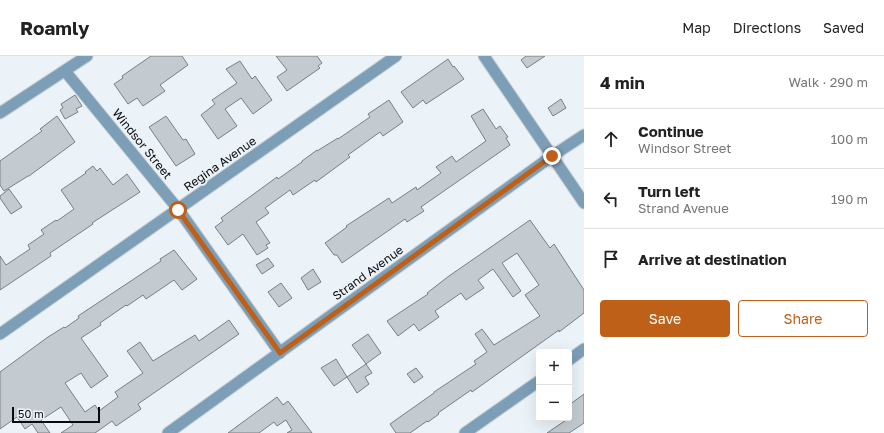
<!DOCTYPE html>
<meta charset="utf-8">
<style>
body{margin:0;font-family:"Golos Text",sans-serif;background:#f6f6f6;color:#222}
.controls{position:absolute;right:12px;bottom:12px;display:grid;overflow:hidden;border-radius:4px;box-shadow:0 4px 16px #0002}
.controls button{width:36px;height:36px;display:grid;place-items:center;padding:0;border:0;border-bottom:1px solid #e0e0e0;background:#fff;color:#222;font:20px sans-serif}
.scale{position:absolute;left:12px;bottom:10px;width:88px;box-sizing:border-box;padding-left:4px;border:2px solid #090c0e;border-top:0;font-size:11px;line-height:14px;white-space:nowrap;color:#090c0e;-webkit-text-stroke:3px #ebf3f9;paint-order:stroke}
.stop{position:absolute;width:12px;height:12px;margin:-9px;border:3px solid #bf6019;border-radius:50%;background:#fff}
.stop.end{background:#bf6019;border-color:#fff;box-shadow:0 1px 4px #0008}
.list{margin:0;padding:0;list-style:none}
h2{display:flex;justify-content:space-between;align-items:center;height:52px;margin:0;padding:0 16px;font-size:17px}
h2 small{font-size:13px;font-weight:400;color:#767676}
.list li{display:grid;grid-template-columns:26px 1fr auto;gap:12px;align-items:center;box-sizing:border-box;height:60px;padding:0 16px;border-top:1px solid #e0e0e0}
.list b{display:block;font-size:15px;white-space:nowrap}
.list p{margin:0;font-size:13px;white-space:nowrap;color:#767676}
.list em{font-size:13px;font-style:normal;color:#767676}
.actions{display:flex;gap:8px;padding:12px 16px}
.actions a{flex:1;padding:9px 0;border:1px solid #bf6019;border-radius:4px;text-align:center;font-size:14px;color:#bf6019}
.actions .main{background:#bf6019;color:#fff}
.icon{flex:none;width:22px;height:22px;fill:none;stroke:currentColor;stroke-width:2;stroke-linecap:round;stroke-linejoin:round}
.map{position:relative;flex:none;width:584px;height:377px;overflow:hidden}
header{display:flex;align-items:center;gap:24px;box-sizing:border-box;height:56px;padding:0 20px;background:#fff;border-bottom:1px solid #e0e0e0}
header strong{font-size:19px}
nav{display:flex;gap:22px;margin-inline-start:auto;font-size:14px}
main{display:flex}
aside{flex:1;background:#fff}
.map>svg:first-child{display:block}
.building{fill:#c3cbd1;stroke:#787f85}
.lines{fill:none;stroke-linecap:round;stroke-linejoin:round}
.street-casing{stroke:#c7ced3;stroke-width:13}
.street{stroke:#7c9eb6;stroke-width:11}
.route{stroke:#bf6019;stroke-width:5}
.labels{text-anchor:middle;stroke-width:4;stroke-linejoin:round;paint-order:stroke}
.street-label{font-size:12px;fill:#090c0e;stroke:#ebf3f9}
</style>
<header>
<strong>Roamly</strong>
<nav><a>Map</a><a>Directions</a><a>Saved</a></nav>
</header>
<main>
<div class="map">
<svg width="584" height="377" viewBox="0 0 584 377">
<rect width="100%" height="100%" fill="#ebf3f9"/>
<g class="building">
<polygon points="151,0 182,0 188,9 160,29 165,35 143,50 137,42 128,48 114,28 123,22 122,20"/>
<polygon points="276,0 317,0 322,7 318,10 320,12 287,35 277,21 287,14"/>
<polygon points="526,0 545,0 527,12 521,4"/>
<polygon points="448,3 453,11 454,10 464,23 426,48 423,44 413,52 401,36"/>
<polygon points="240,5 252,23 255,20 272,44 253,58 241,42 225,53 237,70 218,83 201,59 215,48 212,44 237,27 226,13"/>
<polygon points="75,39 82,50 76,53 78,56 65,63 60,54 63,52 61,48"/>
<polygon points="561,43 566,52 553,60 548,52"/>
<polygon points="389,44 403,66 383,80 380,76 348,99 350,101 316,126 315,124 293,139 290,134 265,152 269,157 256,166 270,187 266,189 268,192 257,199 243,178 228,189 215,171 223,165 221,162 277,121 278,123 302,106 302,105 317,94 317,95 338,82 338,83 370,61 368,58"/>
<polygon points="483,53 496,73 500,70 508,81 506,82 510,89 421,151 424,155 407,166 405,163 342,207 337,199 334,199 325,187 347,171 346,170 389,142 392,147 416,131 417,134 441,117 436,111 452,100 456,106 486,85 471,60"/>
<polygon points="57,60 75,86 29,120 28,120 4,135 0,129 0,105 42,75 40,73"/>
<polygon points="166,60 183,84 186,83 195,98 176,110 149,71"/>
<polygon points="93,110 97,115 100,112 113,129 127,118 140,136 92,167 93,168 50,197 51,200 0,234 0,200 6,209 30,193 28,189 44,178 41,174 56,164 57,165 74,153 61,134 86,117 85,116"/>
<polygon points="9,133 22,151 11,158 0,142 0,140"/>
<polygon points="530,164 550,192 554,188 584,234 584,257 559,276 559,274 472,336 471,334 438,357 439,358 428,366 427,365 410,377 396,377 390,368 434,337 434,336 476,308 474,305 487,296 475,278 482,273 494,289 540,260 525,239 539,229 517,197 502,207 521,235 513,241 493,213 478,224 484,232 466,244 461,237 435,255 439,261 419,275 414,268 398,280 387,265 428,238 427,237 449,220"/>
<polygon points="174,194 197,223 182,234 174,224 146,243 143,239 127,250 126,249 100,267 101,269 81,282 108,320 91,332 81,317 65,327 85,356 95,349 99,355 118,341 115,336 143,317 127,295 140,286 153,305 195,279 199,285 229,264 239,278 138,348 141,353 116,370 112,365 95,377 61,377 73,369 61,351 41,364 50,377 38,377 32,368 25,373 17,361 0,373 0,316 48,281 64,271 65,272 79,262 78,260 161,205 160,203"/>
<polygon points="268,202 274,210 262,218 256,209"/>
<polygon points="313,213 321,226 308,234 301,222"/>
<polygon points="281,227 292,242 279,251 268,236"/>
<polygon points="368,278 381,297 366,308 352,289"/>
<polygon points="336,303 347,321 366,308 372,317 365,321 369,328 357,337 347,321 334,330 321,312"/>
<polygon points="416,312 423,321 414,327 407,318"/>
<polygon points="584,338 584,367 569,377 547,377 569,362 569,349"/>
<polygon points="277,341 283,349 288,345 312,377 287,377 292,374 286,364 277,370 274,366 259,377 228,377"/>
</g>
<g class="lines">
<defs>
<g id="street">
<polyline points="484,0 584,147"/>
<polyline points="65,15 178,153 280,297"/>
<polyline points="0,57 87,0"/>
<polyline points="0,278 396,0"/>
<polyline points="569,304 584,293"/>
<polyline points="168,377 552,100 584,79"/>
<polyline points="465,377 539,325"/>
</g>
</defs>
<use href="#street" class="street-casing"/>
<use href="#street" class="street"/>
</g>
<g class="lines">
<polyline class="route" points="178,154 280,297 552,100"/>
</g>
<g class="labels">
<g class="street-label">
<text transform="translate(142 88) rotate(51)" y="4">Windsor Street</text>
<text transform="translate(220 108) rotate(-35)" y="4">Regina Avenue</text>
<text transform="translate(368 217) rotate(-36)" y="4">Strand Avenue</text>
</g>
</g>
</svg>
<div class="controls">
<button>+</button>
<button>−</button>
</div>
<div class="scale">50 m</div>
<div class="stop" style="left:178px;top:154px"></div>
<div class="stop end" style="left:552px;top:100px"></div>
</div>
<aside>
<h2>4 min<small>Walk · 290 m</small></h2>
<ul class="list">
<li><svg class="icon" aria-label="ahead" viewBox="0 0 24 24"><path d="M12 20V5M6 11l6-6 6 6"/></svg><div><b>Continue</b><p>Windsor Street</p></div><em>100 m</em></li>
<li><svg class="icon" aria-label="left" viewBox="0 0 24 24"><path d="M17 20v-9H6M10 6l-5 5 5 5"/></svg><div><b>Turn left</b><p>Strand Avenue</p></div><em>190 m</em></li>
<li><svg class="icon" aria-label="arrive" viewBox="0 0 24 24"><path d="M6 21V4h12l-3 4 3 4H6"/></svg><div><b>Arrive at destination</b></div></li>
</ul>
<div class="actions"><a class="main">Save</a><a>Share</a></div>
</aside>
</main>
